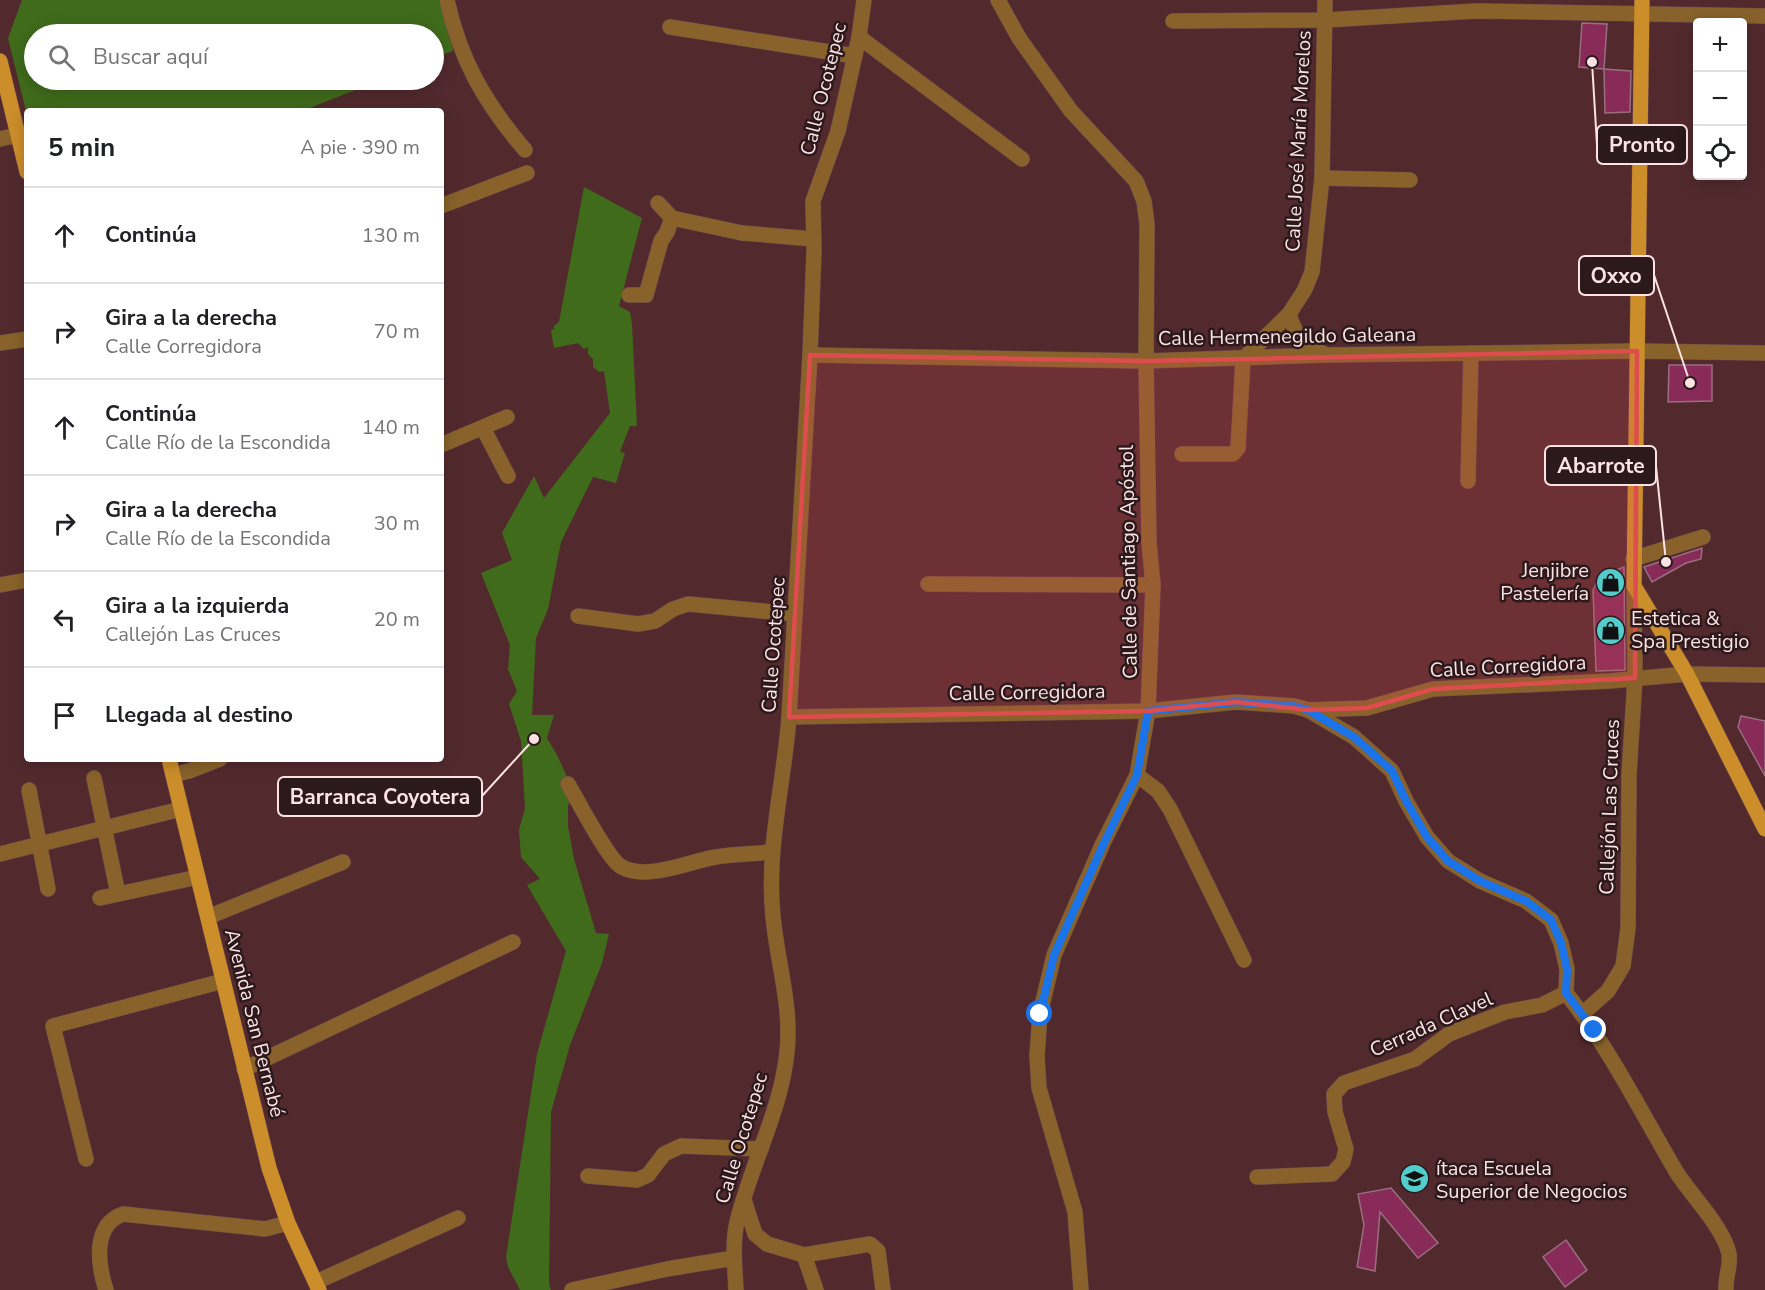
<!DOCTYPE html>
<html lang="es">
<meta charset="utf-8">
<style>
body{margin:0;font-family:"Nunito Sans",sans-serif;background:#f2f2f2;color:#202124}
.controls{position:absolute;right:18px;top:18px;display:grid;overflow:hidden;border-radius:6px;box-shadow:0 3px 15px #0003}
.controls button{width:54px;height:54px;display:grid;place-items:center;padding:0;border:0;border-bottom:2px solid #e0e0e0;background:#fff;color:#202124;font:30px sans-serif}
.stop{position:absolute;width:18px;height:18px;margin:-14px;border:4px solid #1a73e8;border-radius:50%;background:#fff}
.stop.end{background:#1a73e8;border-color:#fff;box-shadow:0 2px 6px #0008}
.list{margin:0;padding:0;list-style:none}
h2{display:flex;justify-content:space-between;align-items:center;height:78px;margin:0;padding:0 24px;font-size:26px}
h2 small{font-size:20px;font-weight:400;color:#757577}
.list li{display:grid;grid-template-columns:39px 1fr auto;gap:18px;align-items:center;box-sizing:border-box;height:96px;padding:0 24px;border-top:2px solid #e0e0e0}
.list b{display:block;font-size:22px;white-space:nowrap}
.list p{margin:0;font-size:20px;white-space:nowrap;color:#757577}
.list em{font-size:20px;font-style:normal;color:#757577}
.icon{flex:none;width:33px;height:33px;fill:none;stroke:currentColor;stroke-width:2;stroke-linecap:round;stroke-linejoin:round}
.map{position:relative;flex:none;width:1765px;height:1290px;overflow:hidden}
.search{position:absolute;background:#fff;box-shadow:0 3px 15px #0003;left:24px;top:24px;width:420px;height:66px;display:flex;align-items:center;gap:15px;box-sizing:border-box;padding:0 21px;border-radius:33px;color:#757577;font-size:22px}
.panel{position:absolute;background:#fff;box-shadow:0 3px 15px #0003;left:24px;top:108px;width:420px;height:654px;border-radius:6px}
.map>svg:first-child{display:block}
.green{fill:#406b1b}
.building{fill:#882b59;stroke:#996e7f;stroke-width:1.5}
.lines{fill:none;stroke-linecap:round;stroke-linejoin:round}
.minor-casing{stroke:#6d474b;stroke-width:16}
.major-casing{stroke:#6d474b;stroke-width:16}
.minor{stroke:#88622a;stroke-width:15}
.major{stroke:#cc8e2a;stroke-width:15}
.route{stroke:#1a73e8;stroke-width:8}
.marked{fill:#de4d4e;fill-opacity:0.2;stroke:#de4d4e;stroke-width:4.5;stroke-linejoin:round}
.labels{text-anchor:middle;stroke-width:5;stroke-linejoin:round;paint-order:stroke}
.street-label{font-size:20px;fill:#fde2e4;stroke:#2b191b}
.poi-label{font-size:20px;fill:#fde2e4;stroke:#2b191b;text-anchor:start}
.leader{fill:none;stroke:#fde2e4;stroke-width:2}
.callout-dot{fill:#fde2e4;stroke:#2b191b;stroke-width:2}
.callout{fill:#2b191b;stroke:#fde2e4;stroke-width:2}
.callout-label{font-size:21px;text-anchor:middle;font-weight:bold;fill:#fde2e4}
</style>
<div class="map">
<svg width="1765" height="1290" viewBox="0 0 1765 1290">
<rect width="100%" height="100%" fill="#522a2e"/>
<g class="green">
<polygon points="22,0 442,0 453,51 434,58 434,34 34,34 34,80 381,80 302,111 27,111 27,115 8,38"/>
<polygon points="584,187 642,218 619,306 630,312 632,324 637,426 630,426 620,452 625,453 616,483 593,477 561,542 548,609 536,638 532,715 554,715 547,738 557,755 573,790 568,806 568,826 574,859 596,933 609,934 602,963 570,1045 551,1112 549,1284 551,1290 520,1290 508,1267 506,1257 537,1054 566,951 527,885 540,879 521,857 519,830 525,808 521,741 509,704 517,691 508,669 510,645 481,573 512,560 502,533 534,476 544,498 610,413 604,371 599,372 593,367 593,359 588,354 588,347 584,349 578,343 554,348 551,330 554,329 554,326 559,322"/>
</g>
<g class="building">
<polygon points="1582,23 1607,24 1604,69 1631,71 1630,112 1605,113 1604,69 1579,67"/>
<polygon points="1669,365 1712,365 1712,401 1668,402"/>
<polygon points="1702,548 1701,559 1686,563 1652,582 1644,567"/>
<polygon points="1624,567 1625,670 1596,671 1593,590 1600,576"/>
<polygon points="1741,716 1765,721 1765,776 1738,727"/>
<polygon points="1391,1188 1438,1243 1418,1258 1380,1212 1375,1271 1357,1267 1364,1225 1358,1194"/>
<polygon points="1566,1240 1587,1270 1565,1287 1543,1257"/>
</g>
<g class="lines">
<defs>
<g id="minor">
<path d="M447,0C460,60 485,103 525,150"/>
<polyline points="998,0 1019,38 1071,111 1136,181 1144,201 1147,224 1146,361 1149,542 1153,585 1148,711 1137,775 1103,843 1054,955 1040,1014 1037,1056 1039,1088 1075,1212 1081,1290"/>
<polyline points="1173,21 1326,20 1476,11 1765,16"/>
<polyline points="670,27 855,56"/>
<polyline points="859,37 1022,159"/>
<polyline points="0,139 18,135"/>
<polyline points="1322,178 1410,180"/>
<polyline points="658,203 672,218 742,233 814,239"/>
<polyline points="441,206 527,173"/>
<polyline points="629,295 646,295 661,241 667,232 672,218"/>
<path d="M1289,314C1296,338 1305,344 1326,355"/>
<polyline points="0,343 27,339"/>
<polyline points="810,355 1146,361 1326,355 1637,351 1765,353"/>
<polyline points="1243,359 1289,314 1304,291 1312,272 1322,178 1325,0"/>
<polyline points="483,428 508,476"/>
<polyline points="441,445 507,417"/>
<polyline points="1182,454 1233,454 1238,448 1243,359"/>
<polyline points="1468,481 1471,353"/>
<polyline points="1633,559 1703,537"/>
<polyline points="928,584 1153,585"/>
<polyline points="0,585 27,580"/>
<polyline points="578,616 638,624 655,621 673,609 688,604 795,614"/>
<polyline points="1308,710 1354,737 1392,771 1406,801 1427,837 1448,861 1480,881 1526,901 1551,920 1561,943 1567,969 1566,993"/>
<polyline points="789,717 1148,711 1236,702 1294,706 1308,710 1367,708 1433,689 1610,681 1687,674 1765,675"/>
<polyline points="173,775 189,771 220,759"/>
<polyline points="1137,775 1158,791 1170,809 1244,960"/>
<polyline points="94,778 118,894"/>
<path d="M568,784C578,801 607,857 620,866C646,882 689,861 716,857C734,854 753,854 771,852"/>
<polyline points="29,790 48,889"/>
<polyline points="0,854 181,809"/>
<polyline points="100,898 198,877"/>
<polyline points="208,917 343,862"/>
<path d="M1566,993C1610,1049 1641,1112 1677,1173C1691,1195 1724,1228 1729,1254C1731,1265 1725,1278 1726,1290"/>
<polyline points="1582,1014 1608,991 1623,966 1628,928 1629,775 1635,678 1634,586"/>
<polyline points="244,1069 513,942"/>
<polyline points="86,1159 53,1026 223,981"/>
<polyline points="588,1176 637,1180 648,1175 664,1154 681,1146 761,1149"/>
<polyline points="1257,1177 1332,1174 1343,1162 1346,1149 1335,1112 1334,1094 1344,1083 1415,1059 1449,1034 1505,1012 1542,1005 1566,993"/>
<polyline points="744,1200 755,1234 767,1244 804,1255 870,1244 878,1251 883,1290"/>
<polyline points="804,1255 816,1290"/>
<polyline points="316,1282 458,1218"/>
<path d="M106,1290C98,1265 92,1225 123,1214L265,1229L288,1223"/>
<polyline points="572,1290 667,1269 734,1258"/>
<path d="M736,1290C735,1268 732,1244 737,1222C751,1164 781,1111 787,1052C792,1005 777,962 773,916C766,849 784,784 789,717L810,355L814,251L813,201L838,131L859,37L864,0"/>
</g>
<g id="major">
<polyline points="1642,0 1634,586 1687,674 1765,829"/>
<polyline points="0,61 27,172"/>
<polyline points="169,759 269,1168 288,1223 319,1290"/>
</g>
</defs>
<use href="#minor" class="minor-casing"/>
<use href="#major" class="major-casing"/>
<use href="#minor" class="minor"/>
<use href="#major" class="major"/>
</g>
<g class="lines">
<polyline class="route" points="1040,1014 1054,955 1104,843 1137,775 1148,711 1236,702 1294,706 1308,710 1354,737 1392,771 1406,801 1427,837 1448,861 1480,881 1526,901 1551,920 1561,943 1567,969 1566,993 1594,1030"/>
</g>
<path class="marked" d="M1637,351L1635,678L1433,689L1367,708L1308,710L1236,702L1148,711L789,717L810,355L1146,361Z"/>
<defs>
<symbol id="shop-disc" viewBox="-11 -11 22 22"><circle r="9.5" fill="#53cdcb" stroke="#2b191b"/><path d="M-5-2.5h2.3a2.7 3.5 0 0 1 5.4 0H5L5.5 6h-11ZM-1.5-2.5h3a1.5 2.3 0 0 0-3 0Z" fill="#111"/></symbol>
<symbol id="school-disc" viewBox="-11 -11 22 22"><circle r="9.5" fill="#53cdcb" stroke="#2b191b"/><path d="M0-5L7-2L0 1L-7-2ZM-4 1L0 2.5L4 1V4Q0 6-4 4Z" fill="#111"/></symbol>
</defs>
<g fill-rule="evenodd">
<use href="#shop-disc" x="1594" y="566" width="33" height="33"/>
<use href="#shop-disc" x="1594" y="614" width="33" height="33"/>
<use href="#school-disc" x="1398" y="1162" width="33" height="33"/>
</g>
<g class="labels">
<g class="street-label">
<text transform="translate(823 89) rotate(-76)" y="7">Calle Ocotepec</text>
<text transform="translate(1298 141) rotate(-87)" y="7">Calle José María Morelos</text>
<text transform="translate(1287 336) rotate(-1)" y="7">Calle Hermenegildo Galeana</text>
<text transform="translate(1128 562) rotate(-91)" y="7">Calle de Santiago Apóstol</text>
<text transform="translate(773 645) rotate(-86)" y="7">Calle Ocotepec</text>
<text transform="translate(1508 666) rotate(-3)" y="7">Calle Corregidora</text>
<text transform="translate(1027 692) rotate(-1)" y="7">Calle Corregidora</text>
<text transform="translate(1609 807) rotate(-88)" y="7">Callejón Las Cruces</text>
<text transform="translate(255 1023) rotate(76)" y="7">Avenida San Bernabé</text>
<text transform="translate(1431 1024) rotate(-24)" y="7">Cerrada Clavel</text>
<text transform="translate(741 1138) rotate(-73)" y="7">Calle Ocotepec</text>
</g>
<g class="poi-label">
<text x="1589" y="577" text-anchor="end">Jenjibre<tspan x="1589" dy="23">Pastelería</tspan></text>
<text x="1631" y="625">Estetica &amp;<tspan x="1631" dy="23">Spa Prestigio</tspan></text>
<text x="1436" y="1175">ítaca Escuela<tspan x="1436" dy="23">Superior de Negocios</tspan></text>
</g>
</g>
<path class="leader" d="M1592 62L1597 145M1690 383L1654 275M1666 562L1656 466M534 739L482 796"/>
<g class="callout-dot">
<circle cx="1592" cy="62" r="6"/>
<circle cx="1690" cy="383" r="6"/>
<circle cx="1666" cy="562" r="6"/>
<circle cx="534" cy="739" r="6"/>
</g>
<g class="callout">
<rect x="1597" y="125" width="90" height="39" rx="6"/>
<rect x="1579" y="256" width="75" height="39" rx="6"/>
<rect x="1545" y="446" width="111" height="39" rx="6"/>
<rect x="278" y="777" width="204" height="39" rx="6"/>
</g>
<g class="callout-label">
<text x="1642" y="152">Pronto</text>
<text x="1616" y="283">Oxxo</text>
<text x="1601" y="473">Abarrote</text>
<text x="380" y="804">Barranca Coyotera</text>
</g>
</svg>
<div class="controls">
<button>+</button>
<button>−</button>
<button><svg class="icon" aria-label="locate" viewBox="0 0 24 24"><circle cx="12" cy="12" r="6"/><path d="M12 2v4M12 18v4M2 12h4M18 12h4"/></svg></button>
</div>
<div class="stop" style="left:1040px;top:1014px"></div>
<div class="stop end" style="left:1594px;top:1030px"></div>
<div class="search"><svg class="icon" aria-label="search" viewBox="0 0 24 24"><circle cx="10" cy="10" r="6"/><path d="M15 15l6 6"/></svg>Buscar aquí</div>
<section class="panel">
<h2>5 min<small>A pie · 390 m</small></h2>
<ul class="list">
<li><svg class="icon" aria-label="ahead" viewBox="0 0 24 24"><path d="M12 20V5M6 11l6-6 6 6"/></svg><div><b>Continúa</b></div><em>130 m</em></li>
<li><svg class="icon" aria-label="right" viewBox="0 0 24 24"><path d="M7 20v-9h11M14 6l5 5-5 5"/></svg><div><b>Gira a la derecha</b><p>Calle Corregidora</p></div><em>70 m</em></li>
<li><svg class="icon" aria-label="ahead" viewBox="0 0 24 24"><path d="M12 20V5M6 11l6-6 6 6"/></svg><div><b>Continúa</b><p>Calle Río de la Escondida</p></div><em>140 m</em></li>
<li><svg class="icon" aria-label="right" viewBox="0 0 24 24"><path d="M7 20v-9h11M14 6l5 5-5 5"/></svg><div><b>Gira a la derecha</b><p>Calle Río de la Escondida</p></div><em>30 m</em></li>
<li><svg class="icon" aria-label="left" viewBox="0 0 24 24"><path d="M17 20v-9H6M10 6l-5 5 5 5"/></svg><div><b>Gira a la izquierda</b><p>Callejón Las Cruces</p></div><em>20 m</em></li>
<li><svg class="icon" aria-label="arrive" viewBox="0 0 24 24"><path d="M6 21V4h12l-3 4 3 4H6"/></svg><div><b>Llegada al destino</b></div></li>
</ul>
</section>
</div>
